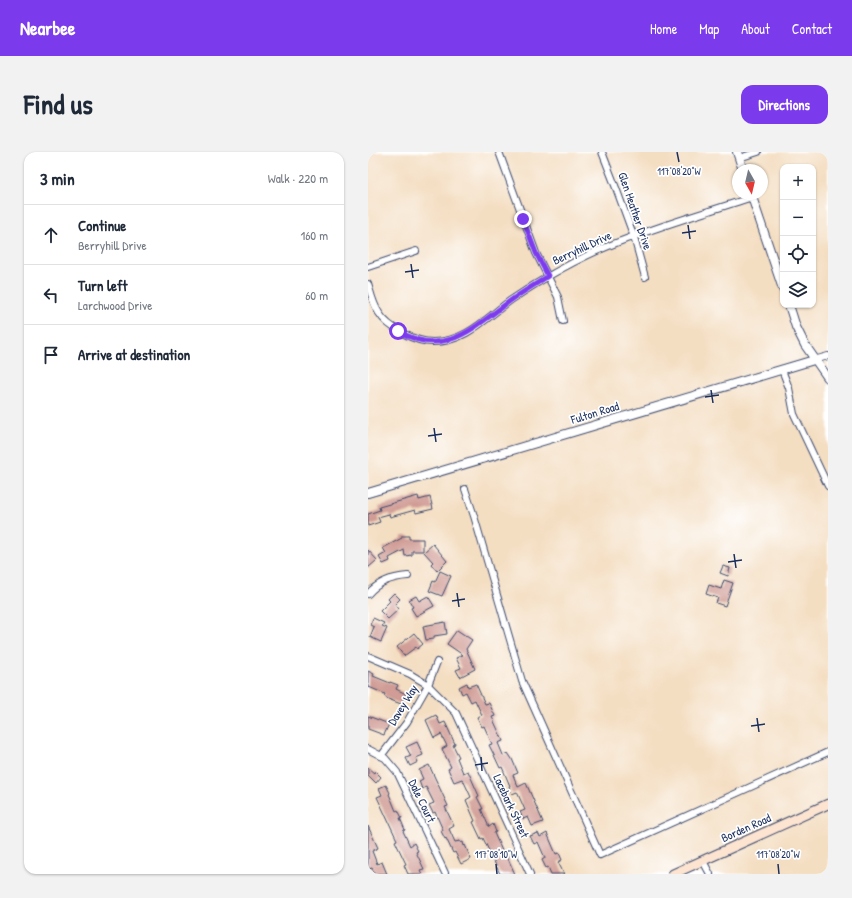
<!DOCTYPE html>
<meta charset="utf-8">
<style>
body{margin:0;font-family:"Patrick Hand",sans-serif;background:#f2f2f3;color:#1f2937}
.controls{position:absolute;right:12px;top:12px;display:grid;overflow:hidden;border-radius:8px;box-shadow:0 1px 3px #0004}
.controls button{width:36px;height:36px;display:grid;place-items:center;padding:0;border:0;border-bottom:1px solid #e0e1e3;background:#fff;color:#1f2937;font:20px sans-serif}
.compass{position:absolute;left:364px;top:12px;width:36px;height:36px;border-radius:50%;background:#fff;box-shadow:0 1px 3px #0004;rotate:172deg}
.stop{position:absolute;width:12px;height:12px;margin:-9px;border:3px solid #7c3aed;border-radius:50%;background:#fff}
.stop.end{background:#7c3aed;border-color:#fff;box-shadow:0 1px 4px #0008}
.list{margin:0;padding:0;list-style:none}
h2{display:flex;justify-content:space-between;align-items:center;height:52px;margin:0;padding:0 16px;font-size:17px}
h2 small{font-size:13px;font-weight:400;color:#747a83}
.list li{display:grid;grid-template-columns:26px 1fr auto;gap:12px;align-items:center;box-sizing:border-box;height:60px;padding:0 16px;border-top:1px solid #e0e1e3}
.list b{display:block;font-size:15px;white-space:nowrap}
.list p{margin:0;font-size:13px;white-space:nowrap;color:#747a83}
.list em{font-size:13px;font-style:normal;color:#747a83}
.icon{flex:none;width:22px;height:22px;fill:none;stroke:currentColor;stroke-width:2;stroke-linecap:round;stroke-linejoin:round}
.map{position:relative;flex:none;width:460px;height:722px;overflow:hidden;border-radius:12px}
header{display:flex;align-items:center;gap:24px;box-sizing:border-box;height:56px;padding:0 20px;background:#7c3aed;color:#fff}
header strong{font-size:19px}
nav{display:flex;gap:22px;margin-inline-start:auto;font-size:14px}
.intro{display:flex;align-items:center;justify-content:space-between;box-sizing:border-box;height:96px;padding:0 24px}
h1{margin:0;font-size:28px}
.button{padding:10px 18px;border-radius:12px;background:#7c3aed;color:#fff;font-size:14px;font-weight:700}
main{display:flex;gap:24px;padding:0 24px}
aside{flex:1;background:#fff;border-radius:12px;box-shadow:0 1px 3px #0004}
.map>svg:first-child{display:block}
.building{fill:#d09c95}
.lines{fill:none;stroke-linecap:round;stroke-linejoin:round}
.minor-casing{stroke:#3c496d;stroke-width:8}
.tertiary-casing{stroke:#3c496d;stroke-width:10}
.secondary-casing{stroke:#3c496d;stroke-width:11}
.minor{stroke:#fff;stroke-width:6}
.tertiary{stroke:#fff;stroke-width:8}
.secondary{stroke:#fde4d1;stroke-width:9}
.route{stroke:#7c3aed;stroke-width:5}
.ticks{fill:none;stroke:#1b2f5e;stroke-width:1.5}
.labels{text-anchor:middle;stroke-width:3.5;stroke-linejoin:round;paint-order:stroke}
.street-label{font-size:12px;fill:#1b2f5e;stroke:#fff}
.ticks-label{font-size:10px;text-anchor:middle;fill:#1b2f5e;stroke:#fff;stroke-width:3.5;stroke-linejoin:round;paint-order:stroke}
</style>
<header>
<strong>Nearbee</strong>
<nav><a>Home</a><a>Map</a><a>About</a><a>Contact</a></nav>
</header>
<div class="intro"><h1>Find us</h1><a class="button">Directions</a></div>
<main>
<aside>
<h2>3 min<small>Walk · 220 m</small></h2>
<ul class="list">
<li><svg class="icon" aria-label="ahead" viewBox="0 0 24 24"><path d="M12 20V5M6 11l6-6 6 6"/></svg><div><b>Continue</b><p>Berryhill Drive</p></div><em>160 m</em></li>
<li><svg class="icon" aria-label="left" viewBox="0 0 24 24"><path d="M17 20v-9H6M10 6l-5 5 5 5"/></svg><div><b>Turn left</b><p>Larchwood Drive</p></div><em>60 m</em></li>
<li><svg class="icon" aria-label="arrive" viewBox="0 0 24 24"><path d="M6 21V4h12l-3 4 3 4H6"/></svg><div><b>Arrive at destination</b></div></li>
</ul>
</aside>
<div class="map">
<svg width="460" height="722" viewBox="0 0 460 722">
<rect width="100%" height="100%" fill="#fff"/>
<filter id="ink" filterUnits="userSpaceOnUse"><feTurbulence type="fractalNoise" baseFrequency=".025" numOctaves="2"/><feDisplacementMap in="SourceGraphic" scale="8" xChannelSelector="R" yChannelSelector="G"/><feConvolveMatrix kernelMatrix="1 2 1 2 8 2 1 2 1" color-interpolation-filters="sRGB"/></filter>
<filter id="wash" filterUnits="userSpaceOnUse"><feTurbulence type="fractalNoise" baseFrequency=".012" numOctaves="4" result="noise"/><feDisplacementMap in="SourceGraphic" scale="16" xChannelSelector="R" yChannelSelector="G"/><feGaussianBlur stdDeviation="0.9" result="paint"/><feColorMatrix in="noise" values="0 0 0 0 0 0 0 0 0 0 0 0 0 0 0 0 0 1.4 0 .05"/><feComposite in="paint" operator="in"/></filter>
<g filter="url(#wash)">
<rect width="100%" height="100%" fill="#f4dec2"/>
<g id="blocks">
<g class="building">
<polygon points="50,344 51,348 62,345 65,357 48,361 47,358 22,365 21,362 10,365 12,370 0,374 0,362 12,358 11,355"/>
<polygon points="34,384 41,384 41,387 55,387 55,399 44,399 44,403 37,404 36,398 21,406 22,409 15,412 11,405 18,401 15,396 34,386"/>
<polygon points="65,392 79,409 69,419 63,412 65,410 56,400"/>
<polygon points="0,398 9,408 0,416"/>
<polygon points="355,414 362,416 360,424 352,421"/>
<polygon points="72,419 83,424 74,444 61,439 65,429 67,430"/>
<polygon points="356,428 365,431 357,454 348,451 350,446 338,442 341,433 353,437"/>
<polygon points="26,441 32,447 27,452 31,457 20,467 12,459 22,449 20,447"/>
<polygon points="48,444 51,449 60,444 66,454 48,464 43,456 45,455 41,448"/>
<polygon points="5,466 16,471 14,474 19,476 13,490 2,485 6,475 2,473"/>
<polygon points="77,470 79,482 66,484 66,487 58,488 55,474"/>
<polygon points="89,478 104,488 98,497 107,517 92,525 88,518 93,516 88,506 95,503 79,492"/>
<polygon points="46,481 55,492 49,497 48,495 36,504 29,495"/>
<polygon points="0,519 6,522 5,524 22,531 22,530 30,533 28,537 38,542 33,552 20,547 16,544 17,542 1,535 0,536"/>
<polygon points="99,531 100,535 108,532 117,552 121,551 127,564 124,565 135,589 130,591 135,603 140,601 144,607 150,621 145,623 150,635 158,631 175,670 164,674 160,665 155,667 152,660 157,658 149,640 144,642 141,634 142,634 134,615 132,616 125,601 121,593 124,592 116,574 114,575 109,565 114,563 107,548 103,550 98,540 94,542 91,535"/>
<polygon points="68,563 72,572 77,570 87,592 85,593 91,605 89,606 95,621 100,619 111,644 109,645 115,657 113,657 121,675 125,672 128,680 126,681 135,701 137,700 147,722 132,722 115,686 113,687 105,670 107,669 98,648 103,645 96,630 94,627 86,630 80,617 83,615 74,597 79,594 73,582 66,586 58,568"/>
<polygon points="0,564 21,572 16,583 0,577"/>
<polygon points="49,590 55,603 48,606 50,610 42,614 38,606 43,604 38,595"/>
<polygon points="61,613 80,654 77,655 86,674 81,677 87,690 92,689 93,691 95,690 96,694 97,693 103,707 93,712 87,700 85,701 78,686 77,687 73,679 75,678 67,660 65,661 61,653 66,651 58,635 54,637 51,629 55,627 51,618"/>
<polygon points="0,616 6,621 7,619 13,625 8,631 0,623"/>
<polygon points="18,633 22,641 21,642 28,659 30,658 34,666 32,666 37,678 35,679 42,694 46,691 50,699 48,700 56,717 52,718 54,722 40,722 36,713 38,712 27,689 29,688 9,645 14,643 11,636"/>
<polygon points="0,674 10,696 4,699 9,712 14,710 19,722 7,722 4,716 1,717 0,714"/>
<polygon points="170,681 172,685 179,681 188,702 191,701 194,708 190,710 196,722 183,722 180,715 178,716 174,708 177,706 170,690 166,692 162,684"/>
</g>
</g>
</g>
<g filter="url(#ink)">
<use href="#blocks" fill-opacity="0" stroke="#3c496d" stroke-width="1"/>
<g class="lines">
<defs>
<g id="minor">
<polyline points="131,0 168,101 190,145 195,169"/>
<polyline points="234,0 248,36 266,85 277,125"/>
<polyline points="371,6 390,0"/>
<polyline points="0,115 48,99"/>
<path d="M0,132C3,142 5,152 11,161C20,176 47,190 65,190C98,190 118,166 143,148C174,127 208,107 243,93C289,74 337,61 384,45"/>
<polyline points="446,208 460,204"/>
<polyline points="414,218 421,236 426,262 460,334"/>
<polyline points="97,337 106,364 154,529 232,703 460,600"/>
<path d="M0,442C10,430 25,425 40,424"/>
<polyline points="0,504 42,522 60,533 88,561 162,722"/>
<polyline points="0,597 17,606 29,620 77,721"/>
<polyline points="13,604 39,570 60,533 69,510"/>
<polyline points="335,709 342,722"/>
</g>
<g id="tertiary">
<polyline points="369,0 375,18"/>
<polyline points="383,42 415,137"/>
<polyline points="421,153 428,175 437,193 460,226"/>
<polyline points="0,341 446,208"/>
</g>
<polyline id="secondary" points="305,722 460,652"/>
</defs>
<use href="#minor" class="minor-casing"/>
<use href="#tertiary" class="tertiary-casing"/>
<use href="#secondary" class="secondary-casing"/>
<use href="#minor" class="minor"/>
<use href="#tertiary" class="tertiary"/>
<use href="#secondary" class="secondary"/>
</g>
</g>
<g class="lines" filter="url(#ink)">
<path class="route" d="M30,179C77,207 105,176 142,149C154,140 167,133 180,124L168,101L155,67"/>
</g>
<path class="ticks" d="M309,0L311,10M320,73L322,87M314,81L328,79M43,112L45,126M37,120L51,118M343,238L345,251M337,245L351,243M66,276L68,290M60,284L74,282M366,402L368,416M360,410L374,408M89,441L91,455M84,449L97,447M389,566L391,580M383,574L397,572M113,605L114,619M107,613L120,611M128,712L129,722M410,712L411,722"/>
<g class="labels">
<g class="street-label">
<text transform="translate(267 59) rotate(71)" y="4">Glen Heather Drive</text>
<text transform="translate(214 96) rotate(-25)" y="4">Berryhill Drive</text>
<text transform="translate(227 261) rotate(-17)" y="4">Fulton Road</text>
<text transform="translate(35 553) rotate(-58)" y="4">Davey Way</text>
<text transform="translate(54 649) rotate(64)" y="4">Dale Court</text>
<text transform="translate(143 654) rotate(65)" y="4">Lacebark Street</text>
<text transform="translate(378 676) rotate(-24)" y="4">Borden Road</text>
</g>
</g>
<g class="ticks-label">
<text x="311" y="23">117°08'20"W</text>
<text x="128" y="706">117°08'10"W</text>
<text x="410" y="706">117°08'20"W</text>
</g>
</svg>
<div class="controls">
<button>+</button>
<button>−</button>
<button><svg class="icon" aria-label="locate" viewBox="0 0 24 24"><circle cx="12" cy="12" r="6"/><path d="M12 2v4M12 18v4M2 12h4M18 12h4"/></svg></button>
<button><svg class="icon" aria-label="layers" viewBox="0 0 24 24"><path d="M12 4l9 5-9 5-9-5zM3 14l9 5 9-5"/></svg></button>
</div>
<svg class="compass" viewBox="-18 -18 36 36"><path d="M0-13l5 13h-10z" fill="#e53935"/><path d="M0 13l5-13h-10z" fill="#747a83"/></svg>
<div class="stop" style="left:30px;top:179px"></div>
<div class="stop end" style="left:155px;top:67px"></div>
</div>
</main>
